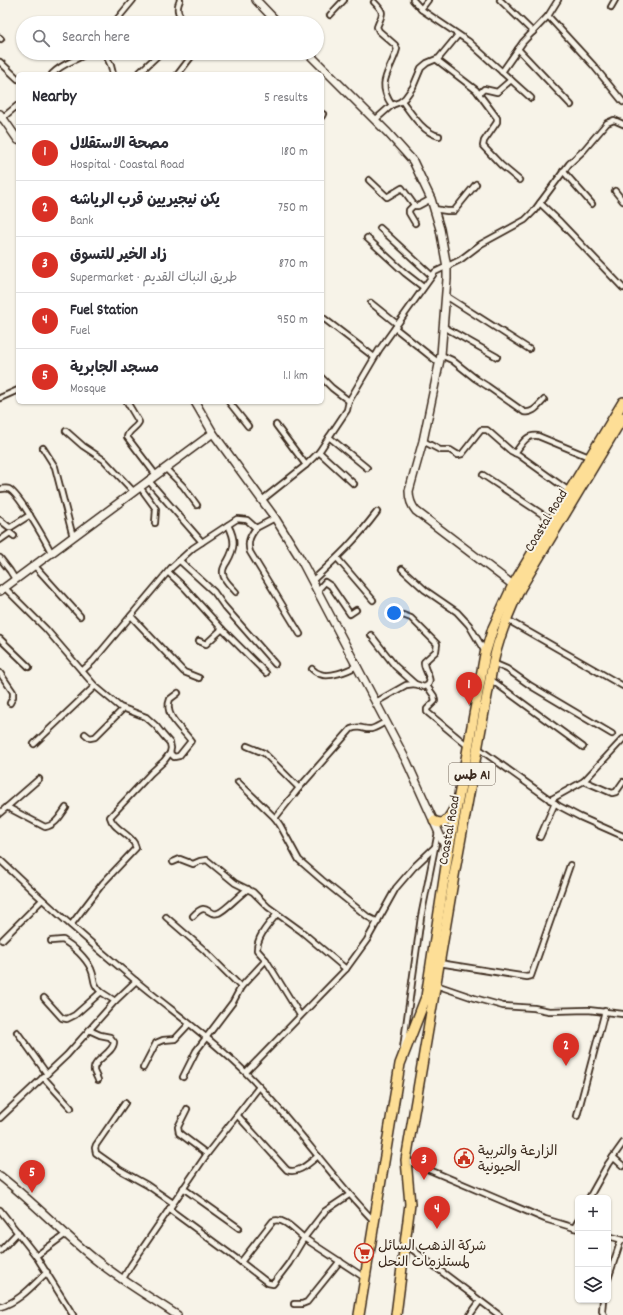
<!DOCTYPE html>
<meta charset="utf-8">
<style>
body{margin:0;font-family:Dekko,"Playpen Sans Arabic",sans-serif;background:#f7f7f7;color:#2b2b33}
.controls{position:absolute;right:12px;bottom:12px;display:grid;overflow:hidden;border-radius:6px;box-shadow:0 1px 3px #0004}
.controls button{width:36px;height:36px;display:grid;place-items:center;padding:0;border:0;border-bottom:1px solid #e1e1e2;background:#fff;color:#2b2b33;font:20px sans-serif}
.you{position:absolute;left:394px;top:613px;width:14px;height:14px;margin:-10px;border:3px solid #fff;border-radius:50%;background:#1a73e8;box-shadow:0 0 0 6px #1a73e833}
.badge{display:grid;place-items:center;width:26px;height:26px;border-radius:50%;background:#d93025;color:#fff;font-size:13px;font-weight:700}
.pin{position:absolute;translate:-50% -33px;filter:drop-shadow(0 1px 2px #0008)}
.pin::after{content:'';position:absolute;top:21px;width:14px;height:12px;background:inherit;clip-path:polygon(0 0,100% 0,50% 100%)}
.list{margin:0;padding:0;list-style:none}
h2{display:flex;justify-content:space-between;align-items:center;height:52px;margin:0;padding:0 16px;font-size:17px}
h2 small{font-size:13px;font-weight:400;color:#7c7c81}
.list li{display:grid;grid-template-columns:26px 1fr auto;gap:12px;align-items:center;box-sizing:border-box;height:56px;padding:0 16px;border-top:1px solid #e1e1e2}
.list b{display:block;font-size:15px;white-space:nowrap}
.list p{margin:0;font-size:13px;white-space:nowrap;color:#7c7c81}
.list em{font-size:13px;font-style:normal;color:#7c7c81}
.icon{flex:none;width:22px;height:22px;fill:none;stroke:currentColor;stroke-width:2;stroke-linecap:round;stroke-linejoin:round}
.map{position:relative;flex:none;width:623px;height:1315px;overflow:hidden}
.search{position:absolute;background:#fff;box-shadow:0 1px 3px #0004;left:16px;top:16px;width:308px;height:44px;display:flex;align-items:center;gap:10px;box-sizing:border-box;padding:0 14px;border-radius:22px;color:#7c7c81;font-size:15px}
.panel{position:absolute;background:#fff;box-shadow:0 1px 3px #0004;left:16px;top:72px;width:308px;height:332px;border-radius:6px}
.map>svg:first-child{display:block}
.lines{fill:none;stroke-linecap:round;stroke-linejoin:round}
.street-casing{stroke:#3b2a1e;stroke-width:8}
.secondary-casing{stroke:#3b2a1e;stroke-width:10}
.highway-casing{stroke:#3b2a1e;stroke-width:12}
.street{stroke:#f7f3e8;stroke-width:4.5}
.secondary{stroke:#f7f3e8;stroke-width:7}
.highway{stroke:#fdde96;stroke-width:9}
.labels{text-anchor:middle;stroke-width:4;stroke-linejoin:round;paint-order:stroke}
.shield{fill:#f7f3e8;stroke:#73665b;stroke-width:1}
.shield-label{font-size:13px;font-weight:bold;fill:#3b2a1e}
.street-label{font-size:14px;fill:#3b2a1e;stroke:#f7f3e8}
.poi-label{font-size:14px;fill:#3b2a1e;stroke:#f7f3e8;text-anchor:start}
</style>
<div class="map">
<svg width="623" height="1315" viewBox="0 0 623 1315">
<rect width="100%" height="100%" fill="#f7f3e8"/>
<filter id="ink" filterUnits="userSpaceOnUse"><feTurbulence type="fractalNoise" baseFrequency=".025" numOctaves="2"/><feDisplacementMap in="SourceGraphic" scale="8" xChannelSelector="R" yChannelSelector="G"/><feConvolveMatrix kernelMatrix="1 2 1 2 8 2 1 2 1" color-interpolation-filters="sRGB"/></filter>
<g filter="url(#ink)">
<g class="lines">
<defs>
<g id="street">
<path d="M180,0C175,11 179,15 186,23"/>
<polyline points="413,0 422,10 468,41 531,98"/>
<polyline points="500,0 533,32"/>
<path d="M374,2C386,14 382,13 377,27L379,31L395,45L397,49C391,71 375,82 392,105"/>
<polyline points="611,7 615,0"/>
<polyline points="421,9 428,0"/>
<polyline points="330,15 344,0"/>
<polyline points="548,16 593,65 623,102"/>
<polyline points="114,23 133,0"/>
<polyline points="0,38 1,39"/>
<polyline points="518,49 571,105"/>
<polyline points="105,53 111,66 113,74"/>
<polyline points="437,60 476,90 497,118 497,122 484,141 483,146 501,165 519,180"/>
<polyline points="0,62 18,79"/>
<polyline points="502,72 523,42 548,16 558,0"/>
<path d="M52,74C64,62 74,62 87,53"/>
<polyline points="138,74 157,56"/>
<polyline points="178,74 194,53"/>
<polyline points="479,94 484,89 497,92 511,80"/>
<path d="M402,101C411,113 423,133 439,136"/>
<polyline points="322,116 323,114"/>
<polyline points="1,119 18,105"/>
<polyline points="375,120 392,105 400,102 405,98 413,87 421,68 427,63 439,58 458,35"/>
<polyline points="563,171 592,204"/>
<polyline points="369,180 387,197 402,188 415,206 418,206 431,199"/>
<polyline points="615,191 623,201"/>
<polyline points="540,203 560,222 623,288"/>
<polyline points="414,205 409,210 409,213 415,223"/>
<polyline points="434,209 447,211 454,211 476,184"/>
<polyline points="380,228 432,276"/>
<polyline points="367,238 405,273 423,287"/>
<polyline points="446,296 529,349"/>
<polyline points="371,303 397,324"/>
<polyline points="322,317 374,357"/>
<polyline points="444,327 497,357"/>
<polyline points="395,328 439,363"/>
<path d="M441,355L452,360L476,379L487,386L524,412C533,414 538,406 544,400"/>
<polyline points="322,378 332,388 349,401"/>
<polyline points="0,398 18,390"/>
<path d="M127,402L139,422C136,428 128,431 127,437L156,475"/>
<polyline points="229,402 248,426"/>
<polyline points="276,425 306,465"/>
<polyline points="66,431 83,446 104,460 134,492"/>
<polyline points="329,437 367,468"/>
<polyline points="423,441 440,450 450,450 458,455 462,454 481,430 487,430 511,451 519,455 569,491"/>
<polyline points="43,448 55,467 73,537"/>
<polyline points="319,452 354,484"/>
<path d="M515,453C522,444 526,434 538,436L589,457"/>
<polyline points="165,468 183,486 197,505"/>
<polyline points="483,475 551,520"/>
<polyline points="148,480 202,542"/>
<polyline points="140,487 156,509 155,523"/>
<path d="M0,489C3,489 6,488 9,489C19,494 45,540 51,552"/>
<polyline points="262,500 306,465 319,452 347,410 349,401 379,350 435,272 460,260 481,244 525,220 534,211 569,164 584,150 607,123 614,120 623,124"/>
<polyline points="0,520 9,527 11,527 30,515"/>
<path d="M228,525C236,540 235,548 227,562C225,565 222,569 223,574C224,581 231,586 236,592"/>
<path d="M256,528C250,536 247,542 250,552L300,634"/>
<polyline points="0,540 10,533 14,536"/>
<polyline points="0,558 10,571 15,579"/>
<polyline points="337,558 373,600"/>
<polyline points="179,560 214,592 224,606 275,664"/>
<polyline points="34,565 80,616"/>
<polyline points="402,569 425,590 457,612 469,625 485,652"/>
<polyline points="168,572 185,588 222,629 206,644 199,641"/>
<path d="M312,581C337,558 357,539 377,512"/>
<polyline points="5,588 46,629 82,671 93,661 171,568 193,548 237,519 247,520 256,528 275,518"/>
<polyline points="317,591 325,582 331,586 350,614 356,610"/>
<polyline points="131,616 184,672 199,678"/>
<polyline points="506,619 623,686"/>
<polyline points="222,629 266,673"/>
<polyline points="371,635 395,666 415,684"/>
<polyline points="0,639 29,667"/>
<polyline points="493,663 507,669 531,686 612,734"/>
<path d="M312,669C314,671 317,673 320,674C329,678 348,671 356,666"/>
<polyline points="0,673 13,692 13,697 10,703"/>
<polyline points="490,679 583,747"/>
<polyline points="427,686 434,696 435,701 427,709 427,712 469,747"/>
<path d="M376,702L406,685L415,684L424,687C437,682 423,671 424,662L436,651L437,644L411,618L403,615"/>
<polyline points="85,734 90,738 95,737 123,709"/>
<polyline points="34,744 95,686 82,671"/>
<polyline points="247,746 264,753 299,788"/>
<polyline points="478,748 559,806 580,817 623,836"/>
<path d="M170,753L174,757L179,756L191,741C183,729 163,716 170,699L178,693"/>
<polyline points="584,781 612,793 616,792 623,782"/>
<polyline points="238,782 275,818"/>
<polyline points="550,800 584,781 623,739"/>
<path d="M7,807L45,827C56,825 60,816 66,808"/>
<polyline points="0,813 39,779"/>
<polyline points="540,837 555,803"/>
<path d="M0,860C44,902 89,942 136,981C172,1011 211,1038 245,1072C292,1118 328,1174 374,1221"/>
<polyline points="173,862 180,859 193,864 200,861 207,860 235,883 253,892 268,907 301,931 346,969"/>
<path d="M193,916C208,900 207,917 218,913C225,911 240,894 248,889"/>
<polyline points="166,917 203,949 241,987 233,1002 196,1051 183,1077"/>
<path d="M378,922L368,917L322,880L299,860L280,825L275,818L299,788L351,729C361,725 363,730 371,729C376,728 381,724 386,722"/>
<path d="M71,925L103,883L136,848C133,834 113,830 110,817L151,773L164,761L170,753L171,748L170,743L163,735L156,726L146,717L120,707L95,686"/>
<polyline points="2,940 42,900"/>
<path d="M51,941L63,940C73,946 86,958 91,969C96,980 91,982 101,992"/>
<polyline points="266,960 300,1015"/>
<polyline points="439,963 527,977 531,976 570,865"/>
<polyline points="436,985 474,998 503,1006 534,1008 549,1011 588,1010 623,1014"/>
<path d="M241,987L266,960L257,950C257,936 269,924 277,914"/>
<polyline points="44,998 62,1018 67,1019 75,1015 101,992 115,1001"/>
<path d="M89,1030L100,1035L110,1037L114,1042C114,1053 92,1060 94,1071C95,1074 97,1077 98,1080"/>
<polyline points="17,1032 47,1074"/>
<polyline points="403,1048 421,917 438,832"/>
<polyline points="143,1068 156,1043 163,1040 175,1039 189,1024"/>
<polyline points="246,1072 346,969 367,940 396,888 414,867 435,847"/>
<polyline points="43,1077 71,1108"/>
<polyline points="125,1103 96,1145 95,1148 96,1153 120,1170 147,1185 173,1203"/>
<polyline points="187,1109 178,1127 179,1133 207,1154"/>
<path d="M238,1116L287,1170C298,1175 310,1162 318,1156"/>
<polyline points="577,1116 605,1011"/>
<polyline points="0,1118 67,1055 115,1001 136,981"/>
<polyline points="613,1157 623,1166"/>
<polyline points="406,1160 545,1219 578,1229"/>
<polyline points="183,1188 239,1228"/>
<path d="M349,1195L325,1211L304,1238C295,1231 284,1217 273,1221L241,1262L268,1283L273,1284L289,1263L304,1238L365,1278"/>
<polyline points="589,1198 608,1164 623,1143"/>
<polyline points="169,1209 241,1262"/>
<polyline points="0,1210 36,1256 73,1315"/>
<polyline points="574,1228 578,1221"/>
<polyline points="608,1236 623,1240"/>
<polyline points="405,1244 499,1315"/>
<polyline points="0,1251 18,1232"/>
<polyline points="36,1256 66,1234"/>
<polyline points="608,1279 621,1240"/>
<polyline points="122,1280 131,1265 207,1154 259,1087"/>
<polyline points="603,1300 602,1311 604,1315"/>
<polyline points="294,1304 302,1304 307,1302 340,1261"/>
<path d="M0,1307C19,1302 33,1285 47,1272"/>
<polyline points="470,1315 480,1301"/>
</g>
<g id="secondary">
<polyline points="256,0 278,23"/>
<path d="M308,53L388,133L413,161L431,199L440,229L447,267V279L441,355L423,441L409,491C409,499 411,505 416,511L513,585"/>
<polyline points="0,114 18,140"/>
<polyline points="195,402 213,433 275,518 300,558 407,762 448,853"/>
<polyline points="0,591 213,433"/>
<path d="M0,1176C34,1202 63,1234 96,1260C122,1281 150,1297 177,1315"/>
</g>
<g id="highway">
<path d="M434,821C445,827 449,818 454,809"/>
<polyline points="359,1315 400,1064 426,997 448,853 466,759 485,654 493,628 513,585 623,402"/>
<path d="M396,1315L410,1204L406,1160L455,870L493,663C499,637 508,613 520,589L623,417"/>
</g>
</defs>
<use href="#street" class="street-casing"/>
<use href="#secondary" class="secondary-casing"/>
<use href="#highway" class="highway-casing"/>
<use href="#street" class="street"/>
<use href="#secondary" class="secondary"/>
<use href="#highway" class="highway"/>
</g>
</g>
<defs>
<symbol id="civic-ring" viewBox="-11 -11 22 22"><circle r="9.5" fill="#f7f3e8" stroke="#c8321e" stroke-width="1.5"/><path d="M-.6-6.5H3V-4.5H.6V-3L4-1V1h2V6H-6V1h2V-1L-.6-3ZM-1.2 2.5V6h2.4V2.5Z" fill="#c8321e"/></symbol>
<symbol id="supermarket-ring" viewBox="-11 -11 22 22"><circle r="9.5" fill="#f7f3e8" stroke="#c8321e" stroke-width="1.5"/><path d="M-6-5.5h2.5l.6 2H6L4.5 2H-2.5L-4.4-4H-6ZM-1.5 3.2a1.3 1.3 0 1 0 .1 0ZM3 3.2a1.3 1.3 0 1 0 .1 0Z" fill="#c8321e"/></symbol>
</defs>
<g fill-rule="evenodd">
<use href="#civic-ring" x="453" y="1147" width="22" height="22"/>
<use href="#supermarket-ring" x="353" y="1242" width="22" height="22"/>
</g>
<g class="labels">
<rect class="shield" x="449" y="763" width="46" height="22" rx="3"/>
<g class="shield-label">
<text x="472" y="779">طس A1</text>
</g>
<g class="street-label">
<text transform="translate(545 520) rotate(-59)" y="5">Coastal Road</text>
<text transform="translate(448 830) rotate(-80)" y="5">Coastal Road</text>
</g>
<g class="poi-label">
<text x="478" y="1155">الزارعة والتربية<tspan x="478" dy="16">الحيونية</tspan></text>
<text x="378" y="1250">شركة الذهب السائل<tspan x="378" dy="16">لمستلزمات النحل</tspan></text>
</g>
</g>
</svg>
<div class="controls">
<button>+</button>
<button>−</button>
<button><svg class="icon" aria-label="layers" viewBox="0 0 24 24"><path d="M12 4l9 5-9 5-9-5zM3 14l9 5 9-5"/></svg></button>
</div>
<div class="you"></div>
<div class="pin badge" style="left:469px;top:705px">1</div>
<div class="pin badge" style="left:566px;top:1066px">2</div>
<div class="pin badge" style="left:424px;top:1180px">3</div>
<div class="pin badge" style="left:437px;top:1229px">4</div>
<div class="pin badge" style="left:32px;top:1193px">5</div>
<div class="search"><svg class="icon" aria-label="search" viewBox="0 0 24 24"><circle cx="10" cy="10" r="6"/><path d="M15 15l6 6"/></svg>Search here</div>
<section class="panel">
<h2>Nearby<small>5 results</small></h2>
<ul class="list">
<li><span class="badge">1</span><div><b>مصحة الاستقلال</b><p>Hospital · Coastal Road</p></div><em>180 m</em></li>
<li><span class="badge">2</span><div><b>يكن نيجيريين قرب الرياشه</b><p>Bank</p></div><em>750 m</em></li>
<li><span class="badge">3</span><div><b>زاد الخير للتسوق</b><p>Supermarket · طريق النباك القديم</p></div><em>870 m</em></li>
<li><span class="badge">4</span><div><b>Fuel Station</b><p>Fuel</p></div><em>950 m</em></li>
<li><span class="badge">5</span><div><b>مسجد الجابرية</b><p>Mosque</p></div><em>1.1 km</em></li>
</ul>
</section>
</div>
